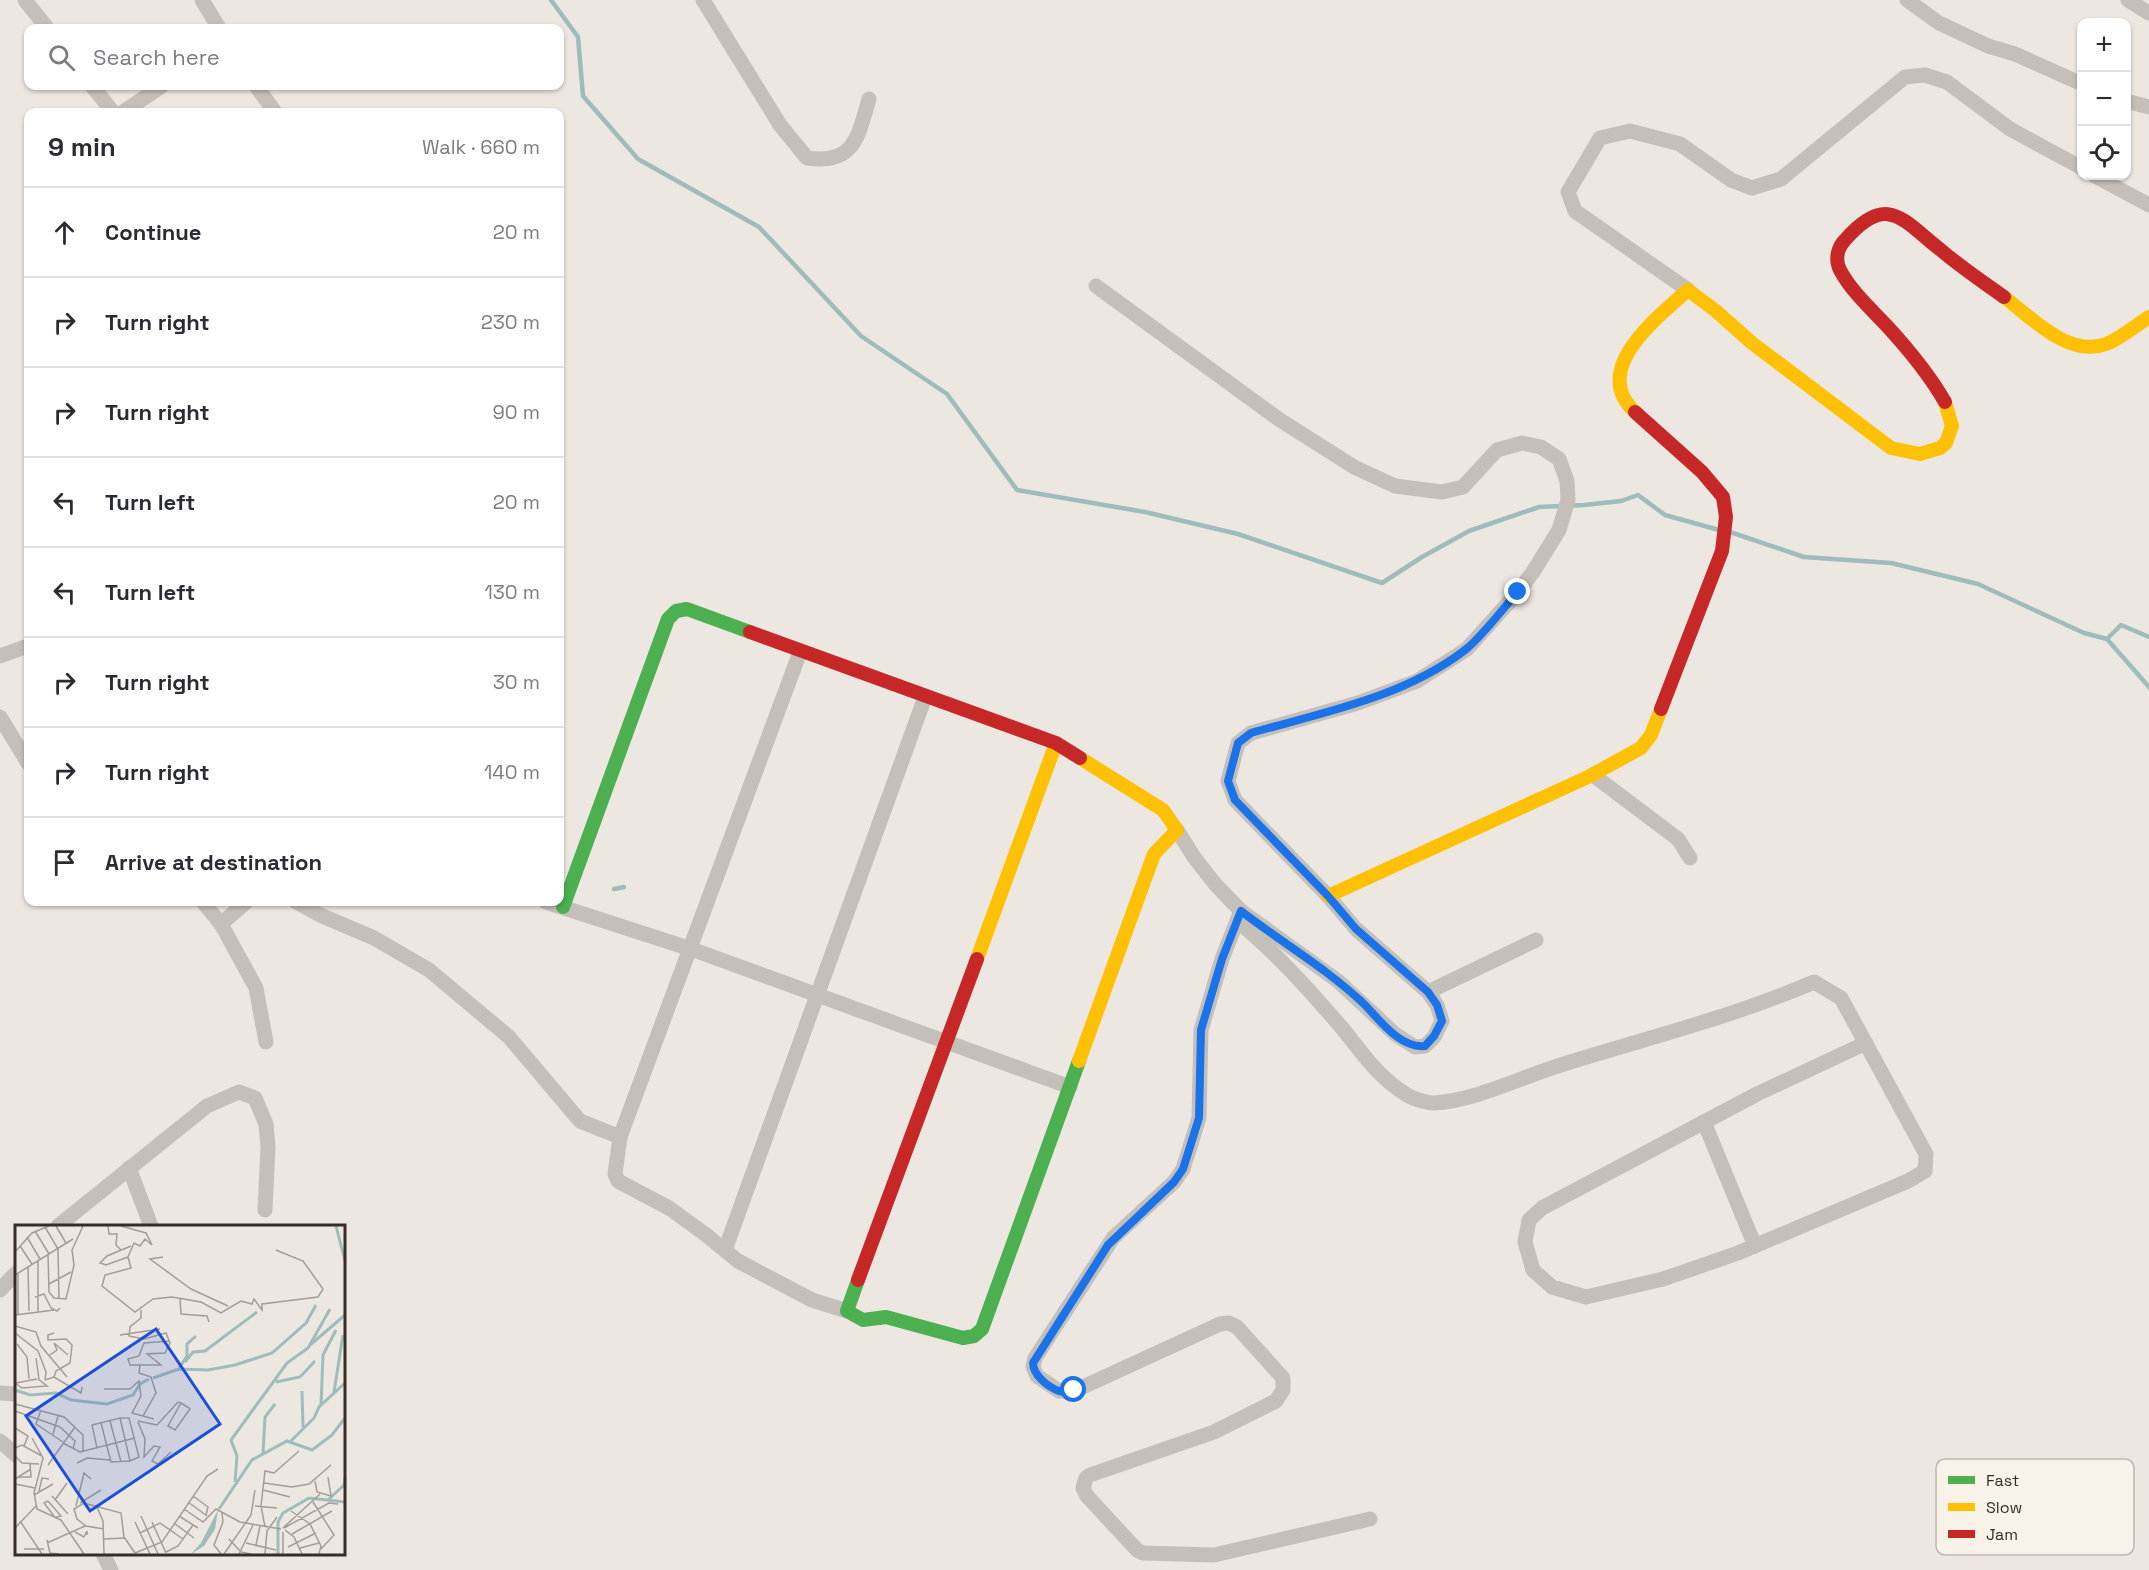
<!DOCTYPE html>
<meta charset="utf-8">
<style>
body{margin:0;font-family:"Space Grotesk",sans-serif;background:#f7f7f7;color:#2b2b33}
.controls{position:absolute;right:18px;top:18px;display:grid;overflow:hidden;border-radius:12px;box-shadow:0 2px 4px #0004}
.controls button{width:54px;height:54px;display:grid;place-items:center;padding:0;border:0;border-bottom:2px solid #e1e1e2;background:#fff;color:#2b2b33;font:30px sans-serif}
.stop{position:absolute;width:18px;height:18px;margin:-14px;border:4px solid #1a73e8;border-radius:50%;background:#fff}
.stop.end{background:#1a73e8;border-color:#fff;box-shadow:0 2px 6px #0008}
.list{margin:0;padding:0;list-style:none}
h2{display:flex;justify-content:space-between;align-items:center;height:78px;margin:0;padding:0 24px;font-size:26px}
h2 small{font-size:20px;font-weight:400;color:#7c7c81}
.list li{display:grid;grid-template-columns:39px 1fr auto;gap:18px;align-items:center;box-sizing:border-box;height:90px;padding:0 24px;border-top:2px solid #e1e1e2}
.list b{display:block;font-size:22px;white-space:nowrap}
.list em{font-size:20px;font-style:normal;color:#7c7c81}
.icon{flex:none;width:33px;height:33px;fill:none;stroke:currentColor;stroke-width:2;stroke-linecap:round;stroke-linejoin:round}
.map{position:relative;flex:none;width:2149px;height:1570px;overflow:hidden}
.search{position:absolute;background:#fff;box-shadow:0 2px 4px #0004;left:24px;top:24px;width:540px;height:66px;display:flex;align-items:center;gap:15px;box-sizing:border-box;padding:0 21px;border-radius:12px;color:#7c7c81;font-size:22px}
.panel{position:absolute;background:#fff;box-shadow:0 2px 4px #0004;left:24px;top:108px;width:540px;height:798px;border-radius:12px}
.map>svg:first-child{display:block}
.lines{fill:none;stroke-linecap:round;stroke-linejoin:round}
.stream{stroke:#9fbcbc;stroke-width:4.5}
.street{stroke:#c5bfba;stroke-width:15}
.fast{stroke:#4caf50;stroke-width:14}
.slow{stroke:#ffc107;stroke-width:14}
.jam{stroke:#c62828;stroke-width:14}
.route{stroke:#1a73e8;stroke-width:8}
.inset-river{fill:none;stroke:#9fbcbc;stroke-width:3}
.inset-road{fill:none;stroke:#a39d97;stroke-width:1.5}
.view{fill:#1d4ed8;fill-opacity:0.15;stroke:#1d4ed8;stroke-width:3}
.inset-edge{fill:none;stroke:#362d29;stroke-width:3}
.key{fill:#f8f2e9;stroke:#beb7af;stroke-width:1.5}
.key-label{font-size:16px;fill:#362d29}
</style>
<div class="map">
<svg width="2149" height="1570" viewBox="0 0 2149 1570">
<rect width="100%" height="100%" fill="#ece7e1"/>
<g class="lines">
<g class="stream">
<polyline points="551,0 578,37 583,96 638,159 759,227 861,336 947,394 1017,490 1145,512 1238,534 1382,583 1422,557 1469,531 1539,507 1584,505 1621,501 1638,495 1665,515 1719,530"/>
<polyline points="1730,532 1804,557 1891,563 1978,584 2084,633 2107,639 2149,687"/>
<polyline points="2107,639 2121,625 2149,637"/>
<polyline points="614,889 624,887"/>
</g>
<g class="street">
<polyline points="25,0 47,28"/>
<polyline points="202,0 219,28"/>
<path d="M703,0L780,125L807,158C855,165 858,136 869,99"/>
<polyline points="1907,0 1939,23 1988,46 2015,54 2082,84"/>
<polyline points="2128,0 2149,13"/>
<polyline points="92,86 113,112"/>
<polyline points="256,86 275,112"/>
<polyline points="2126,101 2149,107"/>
<polyline points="123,112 162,86"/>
<polyline points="2095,176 2149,205"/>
<polyline points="1096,286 1280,420 1354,467 1395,486 1442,492 1463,487 1497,450 1522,443 1541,447 1559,459 1567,481 1568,500 1559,530 1533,572 1518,592 1467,649 1417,681 1358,703 1251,733 1238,743 1228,781 1235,800 1328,896 1356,929 1428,992 1437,1005 1442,1021 1434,1037 1425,1046 1415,1047 1395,1034 1338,981 1241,911 1215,884 1194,857 1177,830"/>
<polyline points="1688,290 1575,211 1568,192 1600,138 1630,131 1680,144 1731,180 1752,188 1781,179 1905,77 1925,75 1947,82 2010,129 2082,168"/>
<polyline points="800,652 620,1137 615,1174 618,1181 669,1208 705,1234 738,1261 812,1300 847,1311"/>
<polyline points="0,656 28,646"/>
<polyline points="0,717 28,763"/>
<polyline points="1593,775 1678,839 1690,858"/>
<polyline points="203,902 221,924 256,988 266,1042"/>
<polyline points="296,902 320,915 374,938 429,970 509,1037 580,1121 620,1137"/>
<polyline points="546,902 691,949 1070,1087"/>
<path d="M1241,911L1237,921C1274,950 1311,992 1342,1028C1362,1052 1376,1075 1404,1093C1410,1098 1426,1103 1434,1103C1475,1101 1524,1076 1564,1064C1647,1038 1733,1017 1814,982L1841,998L1926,1154L1925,1171L1908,1181L1738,1253L1663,1279L1586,1297L1552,1287L1533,1270L1525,1242L1529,1220L1542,1208L1757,1094L1866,1043"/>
<polyline points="1237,921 1222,959 1201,1030 1199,1118 1183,1169 1174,1182 1113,1238 1035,1358 1033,1367 1037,1376 1059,1391 1074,1391 1220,1324 1229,1323 1237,1327 1283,1378 1283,1390 1276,1401 1214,1432 1090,1475 1086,1478 1083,1488 1087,1496 1137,1550 1143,1553 1214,1555 1370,1519"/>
<polyline points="221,924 246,902"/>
<polyline points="1428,992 1536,940"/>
<polyline points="1704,1122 1755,1246"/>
<polyline points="129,1168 151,1226"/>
<polyline points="58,1226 207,1106 239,1092 255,1098 266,1124 268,1147 265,1210"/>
<polyline points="725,1250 925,697"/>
<polyline points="0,1290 16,1273"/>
<polyline points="0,1393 16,1394"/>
<polyline points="0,1441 16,1455"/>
<polyline points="103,1554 111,1570"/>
</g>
<g class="fast">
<polyline points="563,907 668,619 676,611 687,609 750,632"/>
<polyline points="858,1280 847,1311 863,1320 886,1317 963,1338 974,1336 982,1329 1079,1061"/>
</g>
<g class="slow">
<path d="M2004,297C2031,317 2068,358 2106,344C2121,338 2135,326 2149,317"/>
<path d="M1635,412C1589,369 1658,317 1688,290L1716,311L1752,343L1891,448L1920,454L1940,448L1946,443L1952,426L1945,402"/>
<polyline points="1328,896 1588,777 1641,748 1651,735 1661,709"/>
<polyline points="977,959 1056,743"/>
<polyline points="1079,1061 1154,854 1177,830 1163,810 1080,758"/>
</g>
<g class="jam">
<path d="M1945,402C1929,374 1909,350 1887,326C1871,309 1851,291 1840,270C1835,260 1837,248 1845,240C1888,191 1903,221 1942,251C1962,268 1983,282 2004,297"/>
<polyline points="1635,412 1702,472 1723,497 1726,517 1722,551 1661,709"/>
<polyline points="750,632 1056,743 1080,758"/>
<polyline points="858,1280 977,959"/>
</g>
</g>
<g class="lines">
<path class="route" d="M1074,1390C1069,1391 1064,1393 1059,1391C1048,1387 1033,1375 1033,1363L1108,1245L1174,1182L1183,1169L1199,1118L1201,1030L1222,959L1241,911C1281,942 1326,968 1363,1003C1379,1019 1400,1049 1425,1046L1434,1036L1442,1021L1437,1005L1428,992L1356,929L1328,896L1235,800L1228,781L1238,743L1251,733C1325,712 1404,697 1465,650C1482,637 1503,608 1518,592"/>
</g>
<g transform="translate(15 1225)">
<rect width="330" height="330" fill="#ece7e1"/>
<path d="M203,285L200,304L189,321L176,329L186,318Z" fill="#9fbcbc"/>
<path class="inset-river" d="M321,1L330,36M295,120L330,90M170,137L178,127L190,126L242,87M164,143L172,131V119L181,111M138,153L164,144L193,145L220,140L257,128L291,98L301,80M261,157L285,152L300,136M0,165L15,170L41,168L56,175L92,179L118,170L125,159L134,154M287,166L288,202M319,167L328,110M306,180L308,130L321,105M276,216L299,193L304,182L330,158M248,228L250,192L260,179M220,257L222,231L216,215L272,138L293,123L315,84M314,274L329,260L330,253M204,284L237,235L272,216L297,225L317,210L330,193M263,329V297L268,288L294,273L330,277"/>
<path class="inset-road" d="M41,1L51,18M93,1L94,9H102L101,20L106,25M106,1L131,8L137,20L130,14L125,21L119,18L113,32L116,43L90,50L87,61L120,87L138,74L157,72L186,77L206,88L226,76L237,79L239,74L247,85V79L303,72L308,64L288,36L261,25M30,2L43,24L44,73M20,6L34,29M12,12L25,34M5,21L17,39M0,27L17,8L34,1M33,29L34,67L39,73L51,74L59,40L57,25L68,1M113,32L91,40L85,38L92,31L116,21M148,32L135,34L176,64L213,81M23,36V86M13,42L14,86M3,49V89M0,50L58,14M34,59L56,47M20,72L29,69L36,83L42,86L45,83M165,73L166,89L192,91L194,97M126,85V93L115,102L114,111L129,114L151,108L155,118L150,128L132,129L146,140H125L124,148L136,152L141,168L128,191M0,90L39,85M0,101L21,107L26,121L52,152M0,108L23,126L31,147L30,155M39,108L33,110V115L51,114L57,120L55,138L41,146L39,152M105,110L145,104M2,119L12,132L14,154M35,130L42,125L39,118L53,130M21,133L24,154M125,140H115L113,134L124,131L129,118L155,116M30,155L39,152L66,168L67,162M0,158L7,163L32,161L23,154M1,158L22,154M89,164H115L124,156L126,171L117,188L139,194M0,179L49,192L68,210V227M26,185L21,199L48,217M0,186L45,202L60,216L58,224M95,196L106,237M123,196L142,200L163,177L166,178L174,183L175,184L160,205L153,201L166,178M123,197L130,214L129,232L139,221L145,222L137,236L143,239L156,227M86,198L96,237L115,236M0,203L13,211L9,221M38,209L43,191M17,213L28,233L19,268L22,284L46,295M48,218L65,227L120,213M0,223L7,220L27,231M82,223L77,200L105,193H114L124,232L115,236L105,193M0,231L7,238L24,239M62,238L72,233L95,235M33,240L60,202M4,252H16L15,239M0,254L16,244M300,256L302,267L316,271L313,252M249,258L277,262L294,259L316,240M0,259L20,263M248,265L275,272M24,266L27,253L34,254M19,270L38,259M37,271L53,289M178,271L193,282L191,290M40,275L52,258M33,276L46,291L41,292M33,276L29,278L39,291M173,277L192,291M298,277L319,310L306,324M65,278L86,265M61,281L69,248L76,254M240,281L262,283M82,282L88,296L89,329M169,284L188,297L201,284L225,297L266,304M276,286L295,299L306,321L304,329M126,291L143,329M164,291L183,303M46,295L69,329M5,296L27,329M120,297L135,329M137,297L151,328M159,298L179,313M250,302L246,281L250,246L259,248L284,226M0,303L21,281M268,303L305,269M269,303L314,278L323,279M89,304L71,301L62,294L59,284L69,278L106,288L109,312L120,328L147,317L192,251L203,244M270,305L279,312L287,329M60,307L69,312L72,306V310M125,308L145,298L168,314M277,309L317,286M89,314L110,313M214,314L226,327L236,329M32,315L35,328L44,329M32,318L70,301M231,318L261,325M241,320L245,301M273,322L301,308M285,323L304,318M9,324H29M151,327L163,321L178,300M206,329L199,320L208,297L207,288M209,329L236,290L240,265M224,329L238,300M250,329L252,306L262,292M268,329V307"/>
<path class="view" d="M141,104L205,199L75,286L11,191Z"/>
<rect width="330" height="330" class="inset-edge"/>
</g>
<rect x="1936" y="1459" width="198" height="96" rx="9" class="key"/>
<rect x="1948" y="1476" width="27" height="8" fill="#4caf50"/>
<rect x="1948" y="1503" width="27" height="8" fill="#ffc107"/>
<rect x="1948" y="1530" width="27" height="8" fill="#c62828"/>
<g class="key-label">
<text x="1986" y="1486">Fast</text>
<text x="1986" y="1513">Slow</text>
<text x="1986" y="1540">Jam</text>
</g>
</svg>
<div class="controls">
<button>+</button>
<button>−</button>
<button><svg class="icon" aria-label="locate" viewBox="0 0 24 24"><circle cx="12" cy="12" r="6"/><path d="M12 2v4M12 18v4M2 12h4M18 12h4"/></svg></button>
</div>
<div class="stop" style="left:1074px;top:1390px"></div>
<div class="stop end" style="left:1518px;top:592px"></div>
<div class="search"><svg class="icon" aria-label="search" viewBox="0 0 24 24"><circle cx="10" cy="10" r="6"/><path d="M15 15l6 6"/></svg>Search here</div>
<section class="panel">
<h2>9 min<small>Walk · 660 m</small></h2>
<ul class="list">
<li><svg class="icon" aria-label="ahead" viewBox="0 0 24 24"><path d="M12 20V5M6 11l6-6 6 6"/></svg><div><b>Continue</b></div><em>20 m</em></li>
<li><svg class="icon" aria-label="right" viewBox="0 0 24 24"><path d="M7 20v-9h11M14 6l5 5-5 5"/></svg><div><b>Turn right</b></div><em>230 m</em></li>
<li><svg class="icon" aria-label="right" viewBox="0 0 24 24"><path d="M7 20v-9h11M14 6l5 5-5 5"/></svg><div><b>Turn right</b></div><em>90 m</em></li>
<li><svg class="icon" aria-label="left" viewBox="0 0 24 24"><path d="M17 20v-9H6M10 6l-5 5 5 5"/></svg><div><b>Turn left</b></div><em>20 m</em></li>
<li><svg class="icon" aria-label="left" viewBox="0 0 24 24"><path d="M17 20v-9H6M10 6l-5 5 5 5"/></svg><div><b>Turn left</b></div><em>130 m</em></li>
<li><svg class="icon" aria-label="right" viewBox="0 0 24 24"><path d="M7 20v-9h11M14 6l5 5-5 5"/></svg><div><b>Turn right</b></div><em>30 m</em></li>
<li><svg class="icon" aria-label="right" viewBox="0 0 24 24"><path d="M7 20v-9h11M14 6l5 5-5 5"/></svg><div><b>Turn right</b></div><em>140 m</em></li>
<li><svg class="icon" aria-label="arrive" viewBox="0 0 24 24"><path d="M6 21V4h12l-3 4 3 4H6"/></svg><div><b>Arrive at destination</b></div></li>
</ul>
</section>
</div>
